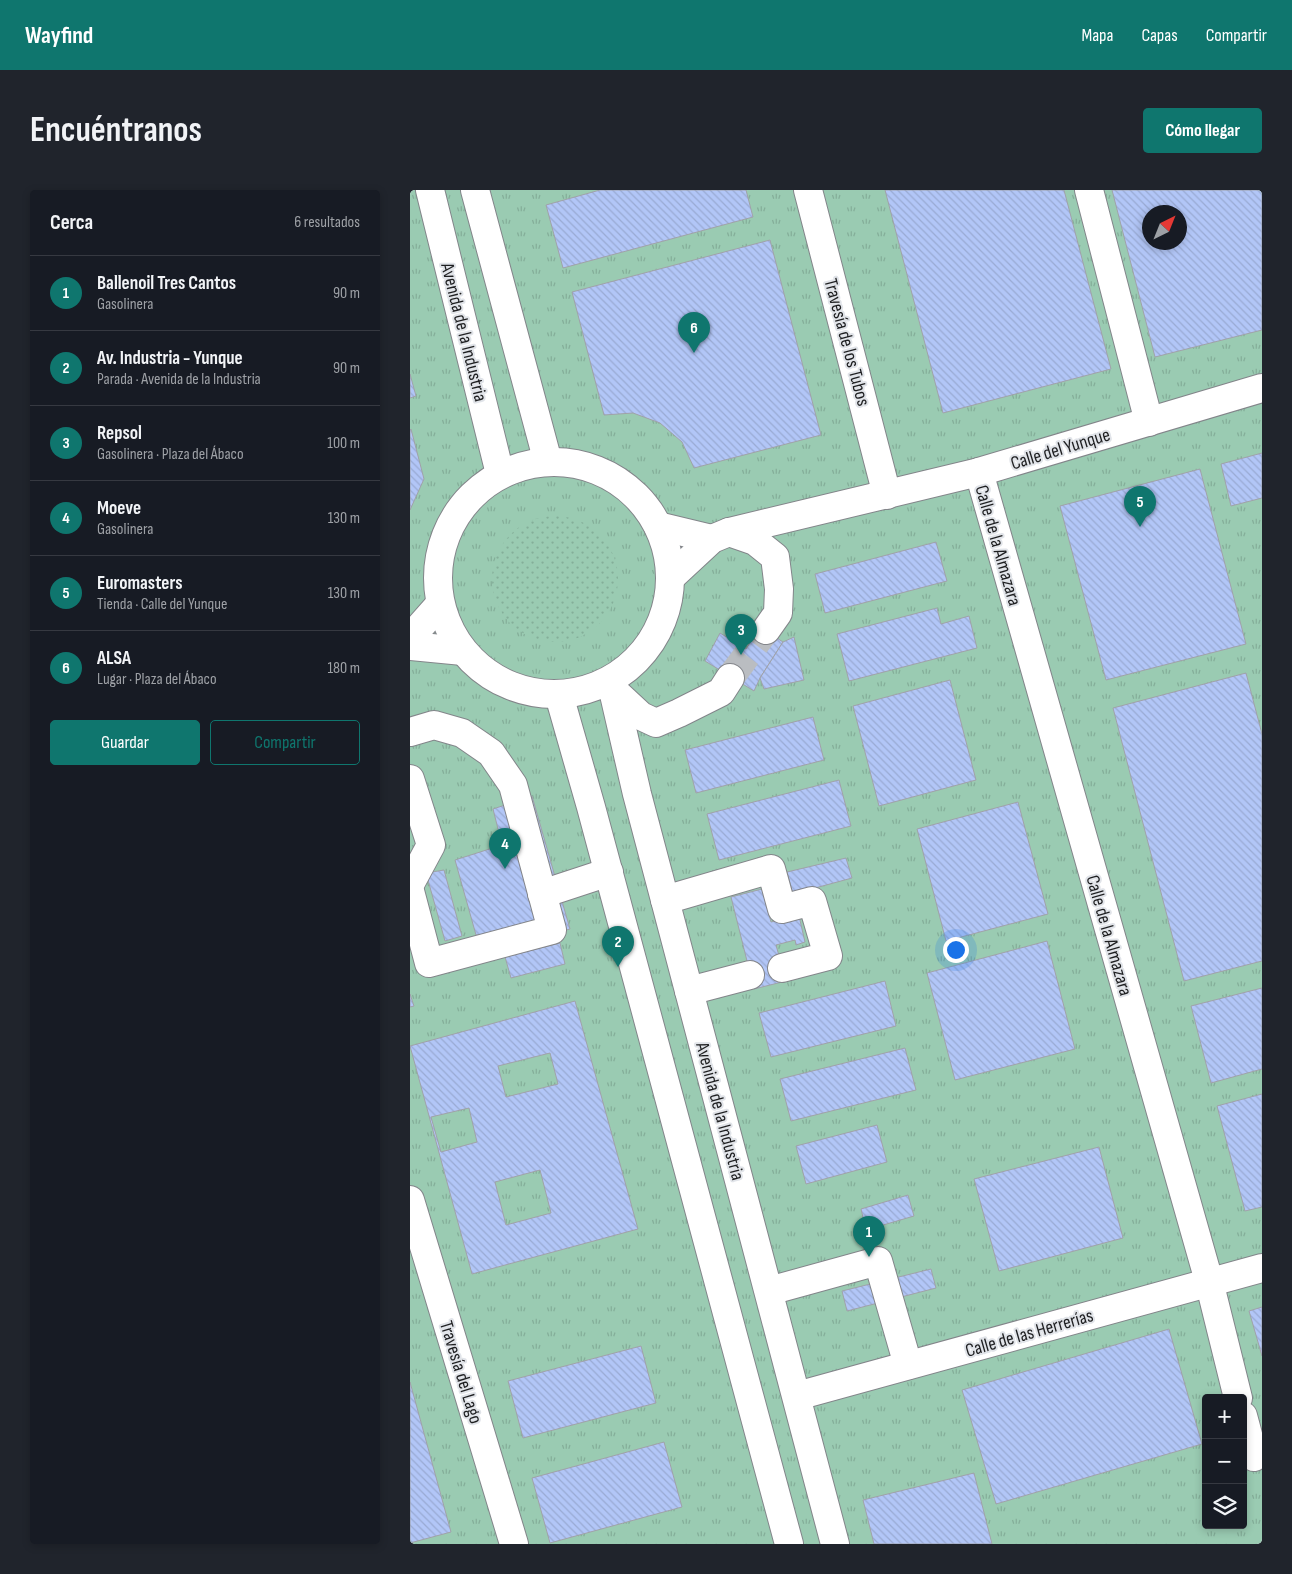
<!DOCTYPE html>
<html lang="es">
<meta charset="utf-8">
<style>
body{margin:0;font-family:"Sofia Sans Condensed",sans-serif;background:#20242c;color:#f1f3f6}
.controls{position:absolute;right:15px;bottom:15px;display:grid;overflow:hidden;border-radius:5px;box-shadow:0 2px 8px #0003}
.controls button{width:45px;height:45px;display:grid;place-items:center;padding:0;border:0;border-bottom:1px solid #363941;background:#171b24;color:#f1f3f6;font:25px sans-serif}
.compass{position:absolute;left:732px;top:15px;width:45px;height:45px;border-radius:50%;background:#171b24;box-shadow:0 2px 8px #0003;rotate:43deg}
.you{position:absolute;left:545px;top:759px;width:18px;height:18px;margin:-12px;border:4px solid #fff;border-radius:50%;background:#1a73e8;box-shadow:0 0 0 8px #1a73e833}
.badge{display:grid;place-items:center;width:32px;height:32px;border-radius:50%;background:#0f766e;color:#fff;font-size:16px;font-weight:700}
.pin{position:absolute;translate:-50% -41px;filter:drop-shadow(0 1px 2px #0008)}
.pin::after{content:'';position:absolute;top:26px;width:18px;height:15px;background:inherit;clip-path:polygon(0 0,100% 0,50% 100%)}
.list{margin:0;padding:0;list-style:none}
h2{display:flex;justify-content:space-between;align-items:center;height:65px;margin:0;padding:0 20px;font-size:21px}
h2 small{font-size:16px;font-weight:400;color:#9ea1a6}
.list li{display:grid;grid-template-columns:32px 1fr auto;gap:15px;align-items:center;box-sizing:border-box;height:75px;padding:0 20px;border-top:1px solid #363941}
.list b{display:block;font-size:19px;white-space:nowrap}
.list p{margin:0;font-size:16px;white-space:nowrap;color:#9ea1a6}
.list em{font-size:16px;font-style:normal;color:#9ea1a6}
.actions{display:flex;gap:10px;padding:15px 20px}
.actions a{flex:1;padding:11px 0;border:1px solid #0f766e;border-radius:5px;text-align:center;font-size:18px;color:#0f766e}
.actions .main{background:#0f766e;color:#fff}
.icon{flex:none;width:28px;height:28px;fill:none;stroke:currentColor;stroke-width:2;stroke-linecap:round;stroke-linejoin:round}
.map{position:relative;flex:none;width:852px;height:1354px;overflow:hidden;border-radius:5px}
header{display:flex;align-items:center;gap:30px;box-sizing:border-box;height:70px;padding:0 25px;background:#0f766e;color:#fff}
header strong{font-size:24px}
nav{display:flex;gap:28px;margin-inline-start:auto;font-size:18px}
.intro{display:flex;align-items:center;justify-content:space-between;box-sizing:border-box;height:120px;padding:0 30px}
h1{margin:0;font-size:35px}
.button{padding:12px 22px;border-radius:5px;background:#0f766e;color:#fff;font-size:18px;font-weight:700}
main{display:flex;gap:30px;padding:0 30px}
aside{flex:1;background:#171b24;border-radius:5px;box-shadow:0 2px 8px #0003}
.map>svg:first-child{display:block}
.grass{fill:url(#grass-tufts);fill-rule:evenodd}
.garden{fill:url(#garden-dots)}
.building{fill:url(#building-back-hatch);stroke:#a0a2a8;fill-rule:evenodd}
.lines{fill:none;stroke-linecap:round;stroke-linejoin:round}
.minor-tunnel{stroke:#babdc1;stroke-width:28;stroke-dasharray:28 14;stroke-linecap:butt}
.minor-casing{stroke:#83858a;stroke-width:30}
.minor{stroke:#fff;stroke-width:28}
.labels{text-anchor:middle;stroke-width:4;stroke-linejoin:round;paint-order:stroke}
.street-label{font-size:19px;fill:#1e1f21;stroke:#e1e4e9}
</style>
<header>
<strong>Wayfind</strong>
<nav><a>Mapa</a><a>Capas</a><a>Compartir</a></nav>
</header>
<div class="intro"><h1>Encuéntranos</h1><a class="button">Cómo llegar</a></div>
<main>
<aside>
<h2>Cerca<small>6 resultados</small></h2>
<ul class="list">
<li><span class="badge">1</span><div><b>Ballenoil Tres Cantos</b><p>Gasolinera</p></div><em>90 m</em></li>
<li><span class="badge">2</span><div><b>Av. Industria - Yunque</b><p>Parada · Avenida de la Industria</p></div><em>90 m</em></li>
<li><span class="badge">3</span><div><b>Repsol</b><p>Gasolinera · Plaza del Ábaco</p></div><em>100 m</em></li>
<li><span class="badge">4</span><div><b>Moeve</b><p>Gasolinera</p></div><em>130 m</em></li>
<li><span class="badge">5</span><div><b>Euromasters</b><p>Tienda · Calle del Yunque</p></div><em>130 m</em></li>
<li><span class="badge">6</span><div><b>ALSA</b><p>Lugar · Plaza del Ábaco</p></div><em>180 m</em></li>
</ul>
<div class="actions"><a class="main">Guardar</a><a>Compartir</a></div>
</aside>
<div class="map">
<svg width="852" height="1354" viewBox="0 0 852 1354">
<defs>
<pattern id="grass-tufts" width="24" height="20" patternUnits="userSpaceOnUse" patternTransform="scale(1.25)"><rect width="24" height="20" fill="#9acbb2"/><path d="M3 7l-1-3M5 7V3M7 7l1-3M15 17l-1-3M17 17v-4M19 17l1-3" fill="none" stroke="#84ae99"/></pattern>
<pattern id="garden-dots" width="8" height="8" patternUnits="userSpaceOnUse" patternTransform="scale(1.25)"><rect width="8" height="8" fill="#9acbb2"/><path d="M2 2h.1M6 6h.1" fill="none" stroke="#84ae99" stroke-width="1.8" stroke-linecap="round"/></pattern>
<pattern id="building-back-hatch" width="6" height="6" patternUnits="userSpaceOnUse" patternTransform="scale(1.25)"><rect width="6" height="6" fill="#b2c6f7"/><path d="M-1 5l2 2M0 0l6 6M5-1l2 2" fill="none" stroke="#99aad3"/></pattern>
</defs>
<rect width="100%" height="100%" fill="#e1e4e9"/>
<path class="grass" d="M0,0H852V1354H0ZM739,22H769V52H739ZM796,1208H833V1335H796Z"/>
<circle class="garden" cx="145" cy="389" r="63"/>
<g class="building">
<polygon points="190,0 336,0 343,27 153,78 136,15"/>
<polygon points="475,0 654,0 701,179 533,223"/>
<path d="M702,0H852V140L745,167ZM739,22H769V52H739Z"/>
<polygon points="360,50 411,245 284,278 272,252 250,233 223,223 194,225 162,102"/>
<polygon points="0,184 6,206 0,208"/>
<polygon points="1,239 14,289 0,320 0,240"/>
<polygon points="852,263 852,308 821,316 811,274"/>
<polygon points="790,279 836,454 696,490 650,316"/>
<polygon points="526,352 537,391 415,423 405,384"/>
<polygon points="527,418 531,434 559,426 567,458 439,491 427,444"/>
<polygon points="350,437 373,452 350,488 344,501 295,471 310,443 336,459"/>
<polygon points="384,447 394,490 354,499 350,488 373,452"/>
<polygon points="836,483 852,544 852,771 774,791 703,518"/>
<polygon points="540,490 566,590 469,616 443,516"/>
<polygon points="403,527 414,570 286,603 275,560"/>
<polygon points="429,590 441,636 309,670 297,624"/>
<polygon points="122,606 160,739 119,750 96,745 66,745 45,670 92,655 83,619"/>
<polygon points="608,612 638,724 536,751 507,639"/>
<polygon points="436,668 442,688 383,704 377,682"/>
<polygon points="34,680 52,746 35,751 16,683"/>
<polygon points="352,699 361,732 389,726 395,752 386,755 385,750 366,755 376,791 344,799 321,707"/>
<polygon points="637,751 665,859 545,890 517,783"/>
<polygon points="150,753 155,774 101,788 95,767"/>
<polygon points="475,791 486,836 361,867 349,823"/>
<polygon points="852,798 852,879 801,893 781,816"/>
<polygon points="0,804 4,816 0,817"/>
<path d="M165,811L228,1039L62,1084L0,856ZM140,863L148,894L96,907L88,876ZM59,918L67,952L31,962L21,927ZM130,980L141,1023L96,1035L85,992Z"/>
<polygon points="495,858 506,900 381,931 370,889"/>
<polygon points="852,904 852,1017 835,1021 807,916"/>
<polygon points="467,935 477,972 396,994 386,956"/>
<polygon points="689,957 713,1048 589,1081 564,989"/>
<polygon points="498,1005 504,1026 456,1040 451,1019"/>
<polygon points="521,1079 526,1098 437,1121 432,1101"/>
<polygon points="852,1117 852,1166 839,1121"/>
<polygon points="759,1139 792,1254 586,1314 552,1200"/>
<polygon points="231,1156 246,1213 113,1248 98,1191"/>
<polygon points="0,1192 41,1342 0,1353"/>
<polygon points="254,1252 272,1317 140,1353 122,1288"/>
<polygon points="564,1283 582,1354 464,1354 453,1310"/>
</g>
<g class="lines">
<polyline class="minor-tunnel" points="320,488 356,440"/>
<defs>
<g id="minor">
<polyline points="20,0 90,284"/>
<polyline points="65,0 138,272"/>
<polyline points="398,0 477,305"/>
<polyline points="679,0 739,232"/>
<circle cx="144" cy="388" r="116"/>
<polyline points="569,282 799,1091 828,1208"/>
<polyline points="248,336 302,349"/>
<polyline points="319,342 345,351 365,367 369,399 368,423 356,440"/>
<polyline points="260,388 302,349 319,342 569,282 852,198"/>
<polyline points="0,448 30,414"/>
<polyline points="0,456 53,461"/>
<polyline points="204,488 203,500 227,604 425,1354"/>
<polyline points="203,500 231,526 246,533 269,523 311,502 320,488"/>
<polyline points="149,505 181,617 379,1354"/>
<polyline points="0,542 24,535 52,543 81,563 103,595 142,740 19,773 0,701"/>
<polyline points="0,589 21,655 0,694"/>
<polyline points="132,704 199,682"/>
<polyline points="255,710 361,679 372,719 402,711 418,766 372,778"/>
<polyline points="279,801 340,785"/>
<polyline points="0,1010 104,1354"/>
<polyline points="359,1101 468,1071 498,1175"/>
<polyline points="387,1206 852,1078"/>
<polyline points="833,1226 844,1267"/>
</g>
</defs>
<use href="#minor" class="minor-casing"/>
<use href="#minor" class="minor"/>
</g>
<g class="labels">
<g class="street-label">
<text transform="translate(55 142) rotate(76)" y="7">Avenida de la Industria</text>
<text transform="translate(438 152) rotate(75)" y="7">Travesía de los Tubos</text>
<text transform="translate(650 258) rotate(-17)" y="7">Calle del Yunque</text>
<text transform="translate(589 355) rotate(74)" y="7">Calle de la Almazara</text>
<text transform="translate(700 745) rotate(74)" y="7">Calle de la Almazara</text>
<text transform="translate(311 921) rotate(75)" y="7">Avenida de la Industria</text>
<text transform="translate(619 1142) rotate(-16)" y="7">Calle de las Herrerías</text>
<text transform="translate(52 1182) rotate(73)" y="7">Travesía del Lago</text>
</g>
</g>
</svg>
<div class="controls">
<button>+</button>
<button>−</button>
<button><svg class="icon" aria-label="layers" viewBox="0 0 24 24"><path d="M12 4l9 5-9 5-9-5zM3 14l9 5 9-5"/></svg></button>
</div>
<svg class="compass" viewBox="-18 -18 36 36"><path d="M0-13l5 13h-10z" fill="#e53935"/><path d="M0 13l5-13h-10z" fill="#9ea1a6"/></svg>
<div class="you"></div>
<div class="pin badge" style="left:459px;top:1067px">1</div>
<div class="pin badge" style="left:208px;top:777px">2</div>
<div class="pin badge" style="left:331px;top:465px">3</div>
<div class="pin badge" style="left:95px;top:679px">4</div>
<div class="pin badge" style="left:730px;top:337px">5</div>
<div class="pin badge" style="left:284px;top:163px">6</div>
</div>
</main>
